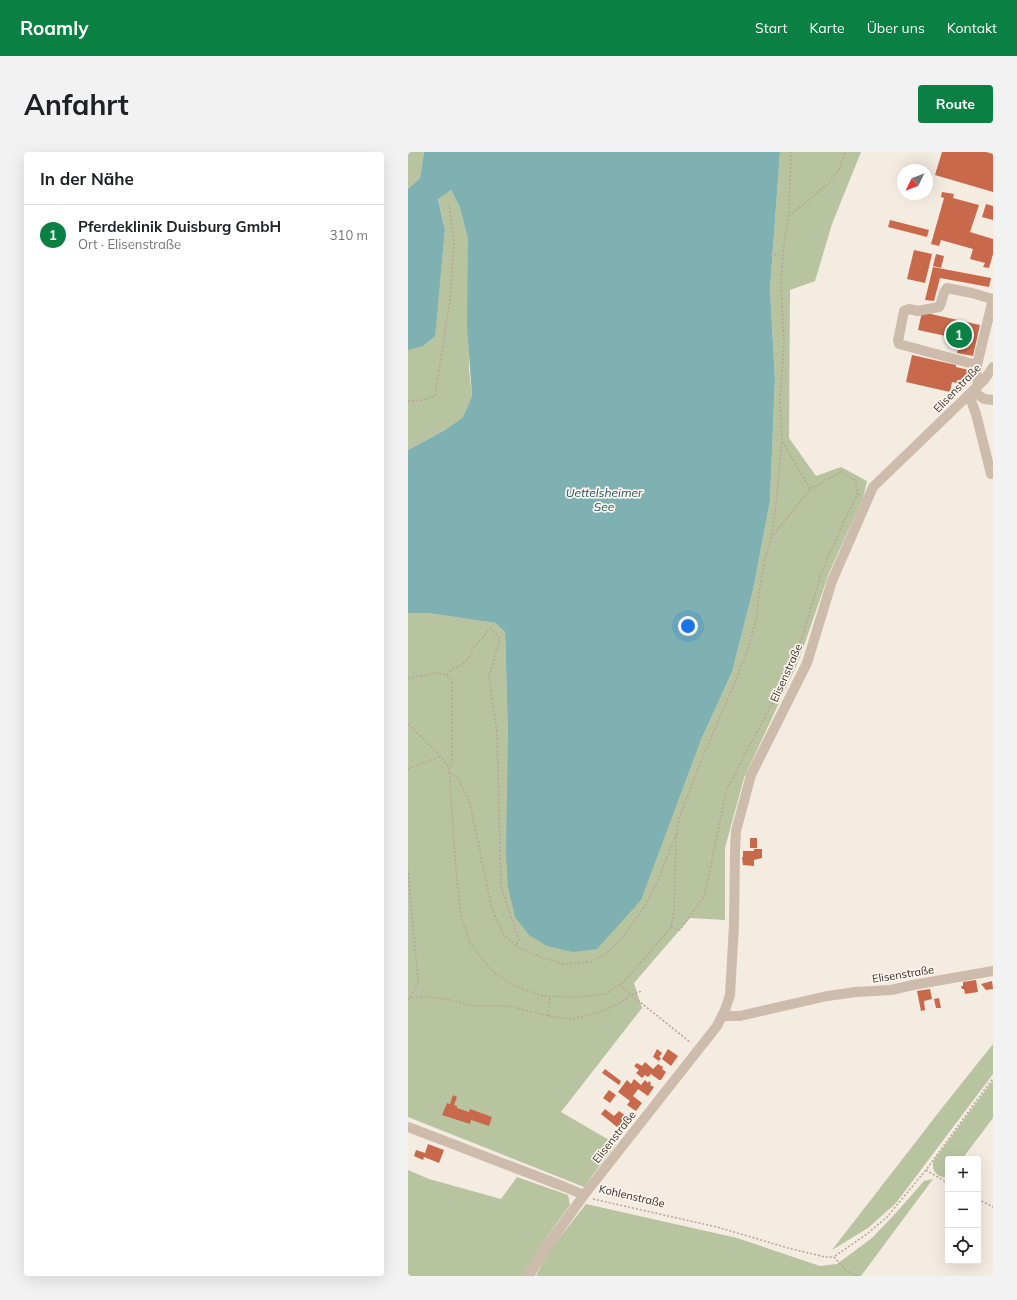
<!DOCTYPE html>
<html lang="de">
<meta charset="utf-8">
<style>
body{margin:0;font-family:Mulish,sans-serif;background:#f2f2f2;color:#202124}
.controls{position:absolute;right:12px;bottom:12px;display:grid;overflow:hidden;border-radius:4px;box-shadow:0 4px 16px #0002}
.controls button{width:36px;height:36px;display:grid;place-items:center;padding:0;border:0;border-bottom:1px solid #e0e0e0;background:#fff;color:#202124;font:20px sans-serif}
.compass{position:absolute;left:489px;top:12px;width:36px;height:36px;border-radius:50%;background:#fff;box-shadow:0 4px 16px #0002;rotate:227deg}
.you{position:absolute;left:280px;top:474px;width:14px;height:14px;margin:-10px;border:3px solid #fff;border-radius:50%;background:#1a73e8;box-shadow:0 0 0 6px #1a73e833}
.badge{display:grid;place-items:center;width:26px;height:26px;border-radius:50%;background:#0b8043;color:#fff;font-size:13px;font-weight:700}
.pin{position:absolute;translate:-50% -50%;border:2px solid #fff;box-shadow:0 1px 4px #0006}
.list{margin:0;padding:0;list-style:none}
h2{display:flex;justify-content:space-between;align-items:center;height:52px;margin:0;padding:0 16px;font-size:17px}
h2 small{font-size:13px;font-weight:400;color:#757577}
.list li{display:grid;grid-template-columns:26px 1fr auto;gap:12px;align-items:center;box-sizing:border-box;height:60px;padding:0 16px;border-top:1px solid #e0e0e0}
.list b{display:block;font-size:15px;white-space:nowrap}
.list p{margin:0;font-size:13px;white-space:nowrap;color:#757577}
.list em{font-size:13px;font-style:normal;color:#757577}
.icon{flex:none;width:22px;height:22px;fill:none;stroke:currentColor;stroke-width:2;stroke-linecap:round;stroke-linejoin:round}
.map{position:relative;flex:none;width:585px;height:1124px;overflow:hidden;border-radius:4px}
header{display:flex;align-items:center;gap:24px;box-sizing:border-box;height:56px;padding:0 20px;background:#0b8043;color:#fff}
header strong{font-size:19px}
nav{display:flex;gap:22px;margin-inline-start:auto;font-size:14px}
.intro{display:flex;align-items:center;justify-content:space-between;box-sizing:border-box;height:96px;padding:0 24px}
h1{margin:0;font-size:28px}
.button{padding:10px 18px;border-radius:4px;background:#0b8043;color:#fff;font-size:14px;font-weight:700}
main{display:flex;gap:24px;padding:0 24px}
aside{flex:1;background:#fff;border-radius:4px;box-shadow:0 4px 16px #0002}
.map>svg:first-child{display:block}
.green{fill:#b8c4a0}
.water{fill:#7fb0b2}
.building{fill:#c8694b}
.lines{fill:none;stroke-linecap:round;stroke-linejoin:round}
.path{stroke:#b9a596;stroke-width:1.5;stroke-dasharray:2 2;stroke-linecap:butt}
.minor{stroke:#cdbbac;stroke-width:10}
.labels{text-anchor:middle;stroke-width:3.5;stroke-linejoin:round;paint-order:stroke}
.street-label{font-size:11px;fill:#3b302b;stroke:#fbf5ee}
.water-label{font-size:12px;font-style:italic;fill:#1f5a5e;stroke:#fbf5ee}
</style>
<header>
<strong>Roamly</strong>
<nav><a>Start</a><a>Karte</a><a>Über uns</a><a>Kontakt</a></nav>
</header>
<div class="intro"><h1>Anfahrt</h1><a class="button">Route</a></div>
<main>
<aside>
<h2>In der Nähe<small></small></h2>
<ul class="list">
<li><span class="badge">1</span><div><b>Pferdeklinik Duisburg GmbH</b><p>Ort · Elisenstraße</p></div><em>310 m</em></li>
</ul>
</aside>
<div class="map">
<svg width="585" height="1124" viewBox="0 0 585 1124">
<rect width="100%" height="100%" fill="#f4ebe1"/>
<g class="green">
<polygon points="0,0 16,0 12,26 0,37"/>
<polygon points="372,0 453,0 424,72 407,129 382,138 381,286 408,324 433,315 459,329 455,346 421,421 391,508 336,626 317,696 317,768 282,766 226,831 234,856 153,960 208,992 176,1035 0,965 0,461 20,461 87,471 97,480 100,584 100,642 292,590 324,520 345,438 362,349 367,227 362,137"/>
<polygon points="43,38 52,56 60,87 61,217 64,244 55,265 37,278 0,298 0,115 32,129 37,78 30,46"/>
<polygon points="585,892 585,922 488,1051 460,1076 424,1098 534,956"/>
<path d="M585,928V966L554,1007H540V1025C530,1027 522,1017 526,1008Z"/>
<path d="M0,1018L21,1027L93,1047L109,1025L160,1043L162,1053C145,1076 129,1099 116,1124H0Z"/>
<polygon points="525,1027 453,1124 128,1124 140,1100 178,1052 329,1086 412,1114 429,1112 464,1086 487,1062 516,1029"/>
</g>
<polygon class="water" points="16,0 372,0 362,137 367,227 362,349 345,438 324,520 292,590 233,748 189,797 165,800 139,794 121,783 107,765 100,735 98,701 100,584 97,480 87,471 20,461 0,461 0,298 37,278 55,265 64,244 59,175 60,87 52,56 43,38 30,47 37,78 27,184 15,194 0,198 0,37 12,26"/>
<g class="building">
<polygon points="534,0 578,0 585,2 585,40 527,23"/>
<polygon points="534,40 546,42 545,46 571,53 562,80 585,87 585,102 581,116 575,115 577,111 562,107 565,97 533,88 531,94 523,92 536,46 533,45"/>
<polygon points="578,52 585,54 585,68 574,65"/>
<polygon points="482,68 521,78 519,85 480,75"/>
<polygon points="506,98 524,102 517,131 499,127"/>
<polygon points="528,102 536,104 533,116 525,114"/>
<polygon points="525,115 583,126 581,135 532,126 526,149 517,148"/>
<polygon points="514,160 572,173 565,204 549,201 552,187 510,178"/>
<polygon points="504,203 548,213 548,215 561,218 558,233 544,230 542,240 498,230"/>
<rect x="342" y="686" width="7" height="10"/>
<polygon points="346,697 354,697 354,706 346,708 346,714 335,713 334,705 335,705 335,699 346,699"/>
<polygon points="568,828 570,840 557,842 556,837 554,837 553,834 555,834 555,830"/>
<polygon points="584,829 585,837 578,838 573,832"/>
<polygon points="522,837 524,847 516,849 517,858 513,859 509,839"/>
<polygon points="531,846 533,856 528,856 526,847"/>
<polygon points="249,897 254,901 251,905 253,906 251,909 245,905"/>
<polygon points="260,897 270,904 263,914 254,907"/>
<polygon points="237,910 245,917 250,912 255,915 254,917 258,920 253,928 251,928 243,922 240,925 237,923 234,926 228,921 231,918 226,914 229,911 234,914"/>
<polygon points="197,917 213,929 211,933 194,921"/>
<polygon points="226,927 233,933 237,928 240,931 241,929 243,931 242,933 246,935 240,944 230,937 228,940 225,944 234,951 228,959 219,953 222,949 210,940 219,928 223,932"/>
<polygon points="201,938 208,943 202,951 195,946"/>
<polygon points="45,943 49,945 46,953 49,954 49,956 61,960 62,957 84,965 81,974 63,968 62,972 34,963 39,951 42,952"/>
<polygon points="197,957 206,964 211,959 222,967 215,976 211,973 209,975 193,962"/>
<polygon points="20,992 36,998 31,1011 16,1005 15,1008 6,1004 8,998 17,1001"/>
</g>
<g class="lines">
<g class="path">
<polyline points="381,64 421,31 431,17 437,0"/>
<polyline points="362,102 374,104"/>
<polyline points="0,249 14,248 27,244 42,148 46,88 41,52"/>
<polyline points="375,290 402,337"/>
<polyline points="363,386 402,337 433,320 448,329 449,343"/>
<polyline points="39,523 45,516 52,514 60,507 64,498 80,479 83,477 92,486 81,525 89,581 93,735 111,787 108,794"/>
<polyline points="0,526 29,521 39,523 44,530 44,613 41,616"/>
<polyline points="0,572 33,604 41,616 48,718 53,764 62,791 84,819 105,833 134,844 167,845 198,842 216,830 263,775 266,761 268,688 270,670 290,616 328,528 341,494 349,463 351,439 357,407 363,386 368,353 374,289 372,248 376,192 373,136 375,99 381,64 383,0"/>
<polyline points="0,617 33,604"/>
<polyline points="42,621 50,626 62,652 84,757 95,782 108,794 132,805 156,812 183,810 199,801 214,786 235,757 248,733 268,682"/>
<polyline points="0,717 10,829 2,846"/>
<polyline points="263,775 272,778 297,743 318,639 379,523 394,486 413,422 430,382 449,343 452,342"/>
<polyline points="211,833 283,891"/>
<polyline points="0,847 15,844 43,848 65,854 101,854 140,864 164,867 189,861 212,851 222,843 234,839"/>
<polyline points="140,864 142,844"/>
<polyline points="518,1018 540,1031"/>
<polyline points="185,1047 309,1075 380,1096 417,1105 426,1105"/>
<polyline points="570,1047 585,1055"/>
<polyline points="427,1104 459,1082 479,1065 518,1018 585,926"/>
<polyline points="426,1105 439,1119 450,1124"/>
</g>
<g class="minor">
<path d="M569,213L491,192L490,189L496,159L501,157L510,159L531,155C535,149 534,141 539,136L564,141L584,147"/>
<polyline points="570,234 568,217 585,147"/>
<polyline points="565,239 576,247 585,248"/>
<polyline points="561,243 568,262 583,322"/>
<polyline points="314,864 332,864 419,844 448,840 483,838 505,833 585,819"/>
<polyline points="0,975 157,1035 176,1043"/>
<polyline points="121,1124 139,1094 176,1043 309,874 317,858 322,843 326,773 327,698 328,679 343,623 399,511 424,429 465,335 576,228 585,215"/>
</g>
</g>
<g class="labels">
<g class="street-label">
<text transform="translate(549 236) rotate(-46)" y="4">Elisenstraße</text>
<text transform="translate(378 521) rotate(-66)" y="4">Elisenstraße</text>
<text transform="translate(495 822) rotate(-9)" y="4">Elisenstraße</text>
<text transform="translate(206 985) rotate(-52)" y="4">Elisenstraße</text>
<text transform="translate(224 1044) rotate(13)" y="4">Kohlenstraße</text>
</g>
<g class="water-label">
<text x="196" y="345">Uettelsheimer<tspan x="196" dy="14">See</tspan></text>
</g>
</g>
</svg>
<div class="controls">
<button>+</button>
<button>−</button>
<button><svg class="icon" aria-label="locate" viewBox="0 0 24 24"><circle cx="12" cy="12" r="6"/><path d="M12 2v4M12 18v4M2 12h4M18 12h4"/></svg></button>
</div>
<svg class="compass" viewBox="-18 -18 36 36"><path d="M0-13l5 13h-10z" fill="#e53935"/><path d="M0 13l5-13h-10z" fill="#757577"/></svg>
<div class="you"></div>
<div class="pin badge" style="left:551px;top:183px">1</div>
</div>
</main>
